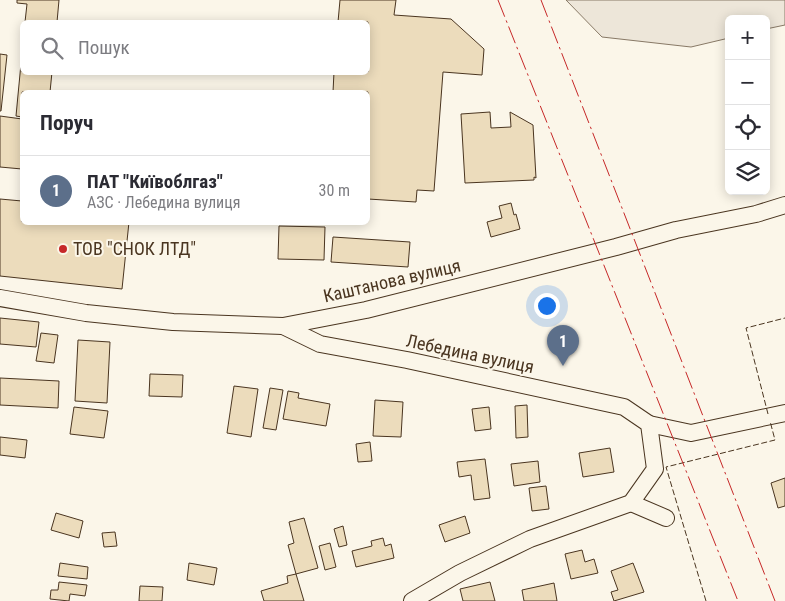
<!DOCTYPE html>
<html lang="uk">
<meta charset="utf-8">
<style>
body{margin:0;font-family:"Roboto Condensed",sans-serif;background:#f2f2f3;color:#2b2b33}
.controls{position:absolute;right:15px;top:15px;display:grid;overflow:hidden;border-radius:8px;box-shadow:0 2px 12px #0003}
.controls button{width:45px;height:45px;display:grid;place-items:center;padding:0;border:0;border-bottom:1px solid #e1e1e2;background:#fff;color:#2b2b33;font:25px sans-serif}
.you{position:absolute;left:546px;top:305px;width:18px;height:18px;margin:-12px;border:4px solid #fff;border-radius:50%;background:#1a73e8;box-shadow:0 0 0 8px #1a73e833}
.badge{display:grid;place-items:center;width:32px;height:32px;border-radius:50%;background:#db2777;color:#fff;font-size:16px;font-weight:700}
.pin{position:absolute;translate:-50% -41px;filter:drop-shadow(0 1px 2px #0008)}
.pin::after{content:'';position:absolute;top:26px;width:18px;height:15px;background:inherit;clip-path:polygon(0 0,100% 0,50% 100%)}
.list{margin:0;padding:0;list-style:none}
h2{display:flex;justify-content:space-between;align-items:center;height:65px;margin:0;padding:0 20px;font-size:21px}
h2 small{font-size:16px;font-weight:400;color:#7c7c81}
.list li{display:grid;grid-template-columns:32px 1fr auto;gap:15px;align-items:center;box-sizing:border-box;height:70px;padding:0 20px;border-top:1px solid #e1e1e2}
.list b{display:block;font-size:19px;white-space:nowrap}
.list p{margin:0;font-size:16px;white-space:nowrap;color:#7c7c81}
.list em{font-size:16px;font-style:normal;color:#7c7c81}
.icon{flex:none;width:28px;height:28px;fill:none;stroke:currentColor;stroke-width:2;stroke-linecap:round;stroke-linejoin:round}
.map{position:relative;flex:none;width:785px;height:601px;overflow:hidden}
.search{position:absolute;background:#fff;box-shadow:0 2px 12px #0003;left:20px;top:20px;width:350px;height:55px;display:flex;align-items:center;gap:12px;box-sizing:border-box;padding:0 18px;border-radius:8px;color:#7c7c81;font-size:19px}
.panel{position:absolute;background:#fff;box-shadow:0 2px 12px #0003;left:20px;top:90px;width:350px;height:135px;border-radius:8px}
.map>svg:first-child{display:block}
.green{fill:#ede6d9;stroke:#887966}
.building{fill:#ecdcbc;stroke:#4a3520}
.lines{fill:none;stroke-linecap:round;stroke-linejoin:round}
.minor-casing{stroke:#4a3520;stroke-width:18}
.minor{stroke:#fbf6e9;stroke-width:16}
.fence{stroke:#4a3520;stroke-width:1;stroke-dasharray:6 2.5;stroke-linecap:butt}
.power{stroke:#c62828;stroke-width:1;stroke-dasharray:18 4 2.5 4;stroke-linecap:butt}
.poi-dot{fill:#c62828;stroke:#fbf6e9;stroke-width:2}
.labels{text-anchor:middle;stroke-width:4;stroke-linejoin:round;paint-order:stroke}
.poi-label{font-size:18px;fill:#4a3520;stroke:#fbf6e9;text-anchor:start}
.street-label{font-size:18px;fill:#4a3520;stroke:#fbf6e9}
</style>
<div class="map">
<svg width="785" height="601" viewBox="0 0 785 601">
<rect width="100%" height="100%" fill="#fbf6e9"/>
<polygon class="green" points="566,0 785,0 785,25 766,29 766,19 729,19 729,38 691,47 602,37"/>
<g class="building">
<polygon points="17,0 59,0 57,22 25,22 27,4 17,3"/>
<polygon points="340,0 396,0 394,15 451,19 484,49 482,75 443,72 434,191 417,190 416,202 368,199 368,92 333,92 334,72 368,72 368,22 338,22"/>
<polygon points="22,53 22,72 52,72 50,92 22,92 22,117 16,116"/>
<polygon points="0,54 7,55 1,111 0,111"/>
<polygon points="490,112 491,128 511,127 510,112 533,125 536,178 534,177 534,180 465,183 461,114"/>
<polygon points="0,116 22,119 22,169 0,167"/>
<polygon points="0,199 22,201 22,222 129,222 122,289 0,276"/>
<polygon points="511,203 514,215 516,214 520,229 491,237 487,222 502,218 499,206"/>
<polygon points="279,226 325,227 324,260 278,259"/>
<polygon points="333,237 410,242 408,267 331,262"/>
<polygon points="0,318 39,322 36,347 0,344"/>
<polygon points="41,333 58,335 54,363 36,361"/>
<polygon points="78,340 110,342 107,403 75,401"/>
<polygon points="150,374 183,375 182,397 149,396"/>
<polygon points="0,378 59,381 58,408 0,405"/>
<polygon points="234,386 258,389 251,437 227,433"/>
<polygon points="270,388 283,390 276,430 263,428"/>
<polygon points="288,391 299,393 298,398 330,404 326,426 283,419"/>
<polygon points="375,400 403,402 401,437 373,436"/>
<polygon points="527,405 528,437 516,438 515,406"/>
<polygon points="74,407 108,411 104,438 70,434"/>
<polygon points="489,407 491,429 475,431 472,409"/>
<polygon points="0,437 27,440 25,458 0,455"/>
<polygon points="370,442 372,461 358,462 356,444"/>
<polygon points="610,448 614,472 583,477 579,453"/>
<polygon points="485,459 490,498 474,500 471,475 459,477 457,462"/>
<polygon points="538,461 540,482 514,486 511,464"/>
<polygon points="785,478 785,506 778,508 771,483"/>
<polygon points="546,486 549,509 532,511 529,488"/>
<polygon points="56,513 83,521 79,538 51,530"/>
<polygon points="465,516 470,533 445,542 439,525"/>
<polygon points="304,518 318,568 296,574 288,545 294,543 289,522"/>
<polygon points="343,526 347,545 339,547 334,529"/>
<polygon points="115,532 117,546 104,547 102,533"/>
<polygon points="383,538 385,546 391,544 394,558 356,567 352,551 372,546 371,541"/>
<polygon points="330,543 336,567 325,570 319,546"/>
<polygon points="582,550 585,562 594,559 598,573 571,579 565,554"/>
<polygon points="60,563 88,567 87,579 58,576"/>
<polygon points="189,563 217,568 214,585 187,580"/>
<polygon points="633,563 644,592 614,601 611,592 618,590 611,571"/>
<polygon points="296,574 304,601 264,601 261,591 288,583 287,576"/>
<polygon points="59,582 87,585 85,596 70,594 69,601 50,599 51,590 58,590"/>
<polygon points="490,582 495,601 463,601 460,589"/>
<polygon points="554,583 557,601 524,601 522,590"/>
<polygon points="140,586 163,587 162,601 139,601"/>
</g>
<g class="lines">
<defs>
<g id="minor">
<polyline points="0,298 86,313 173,322 283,326 366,310 616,247 676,230 756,214 785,205"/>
<polyline points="283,326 320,344 407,360 624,407 649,424 655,469 631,503 530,539 460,573 412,601"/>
<polyline points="649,424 691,433 785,413"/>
<polyline points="631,503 666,518"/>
</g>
</defs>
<use href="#minor" class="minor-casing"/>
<use href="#minor" class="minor"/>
<g class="fence">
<polyline points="768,414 746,328 785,318"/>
<polyline points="706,601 666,467 775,440 770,421"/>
</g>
<g class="power">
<polyline points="498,0 738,601"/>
<polyline points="541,0 775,601"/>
</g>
</g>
<circle class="poi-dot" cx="63" cy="249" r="5"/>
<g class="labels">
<g class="poi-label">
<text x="73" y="255">ТОВ "СНОК ЛТД"</text>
</g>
<g class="street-label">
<text transform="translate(392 281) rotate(-13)" y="6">Каштанова вулиця</text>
<text transform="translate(470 354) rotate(12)" y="6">Лебедина вулиця</text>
</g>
</g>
</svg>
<div class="controls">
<button>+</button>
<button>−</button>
<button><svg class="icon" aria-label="locate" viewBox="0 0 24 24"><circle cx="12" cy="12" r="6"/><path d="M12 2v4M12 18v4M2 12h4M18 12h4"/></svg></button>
<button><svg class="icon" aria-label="layers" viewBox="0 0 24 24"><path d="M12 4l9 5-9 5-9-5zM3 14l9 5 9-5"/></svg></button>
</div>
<div class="you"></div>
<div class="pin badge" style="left:563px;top:366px;background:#5c6f8a">1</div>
<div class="search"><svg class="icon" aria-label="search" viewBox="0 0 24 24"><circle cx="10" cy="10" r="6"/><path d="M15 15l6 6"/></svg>Пошук</div>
<section class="panel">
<h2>Поруч<small></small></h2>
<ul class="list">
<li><span class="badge" style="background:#5c6f8a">1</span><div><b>ПАТ &quot;Київоблгаз&quot;</b><p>АЗС · Лебедина вулиця</p></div><em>30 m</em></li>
</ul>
</section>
</div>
